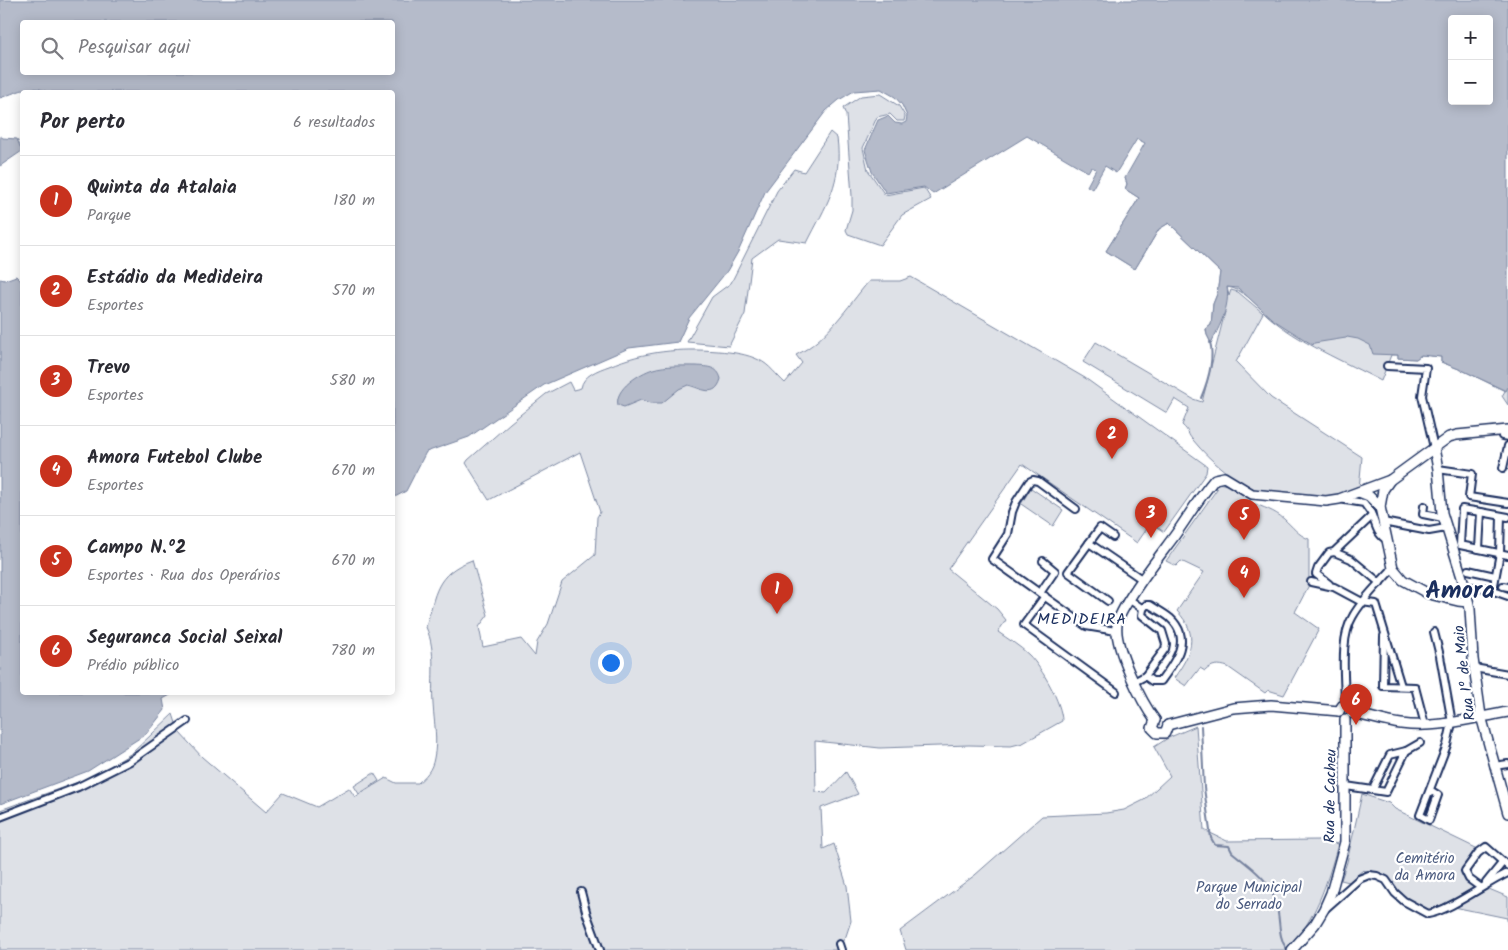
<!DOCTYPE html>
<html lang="pt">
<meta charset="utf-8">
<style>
body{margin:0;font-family:Kalam,sans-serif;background:#f2f2f3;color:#2b2b33}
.controls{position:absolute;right:15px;top:15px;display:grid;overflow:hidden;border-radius:5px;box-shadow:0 2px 12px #0003}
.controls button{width:45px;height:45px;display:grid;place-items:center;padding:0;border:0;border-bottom:1px solid #e1e1e2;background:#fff;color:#2b2b33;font:25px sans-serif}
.you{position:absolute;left:610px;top:662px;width:18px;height:18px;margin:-12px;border:4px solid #fff;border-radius:50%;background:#1a73e8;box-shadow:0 0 0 8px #1a73e833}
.badge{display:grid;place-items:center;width:32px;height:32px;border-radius:50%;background:#c8321e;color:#fff;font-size:16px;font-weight:700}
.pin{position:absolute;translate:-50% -41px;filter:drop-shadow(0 1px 2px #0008)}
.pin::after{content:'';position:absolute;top:26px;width:18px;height:15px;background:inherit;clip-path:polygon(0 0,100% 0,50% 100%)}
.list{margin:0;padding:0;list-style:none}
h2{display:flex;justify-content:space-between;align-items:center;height:65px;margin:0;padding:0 20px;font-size:21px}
h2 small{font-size:16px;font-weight:400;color:#7c7c81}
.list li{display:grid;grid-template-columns:32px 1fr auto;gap:15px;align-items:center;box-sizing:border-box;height:90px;padding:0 20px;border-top:1px solid #e1e1e2}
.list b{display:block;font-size:19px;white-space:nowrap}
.list p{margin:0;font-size:16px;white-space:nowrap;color:#7c7c81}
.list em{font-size:16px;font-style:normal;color:#7c7c81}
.icon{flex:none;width:28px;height:28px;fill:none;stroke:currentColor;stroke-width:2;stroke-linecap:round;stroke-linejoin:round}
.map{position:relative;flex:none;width:1508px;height:950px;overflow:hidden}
.search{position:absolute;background:#fff;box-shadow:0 2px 12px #0003;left:20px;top:20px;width:375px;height:55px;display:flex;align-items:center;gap:12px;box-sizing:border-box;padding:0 18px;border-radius:5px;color:#7c7c81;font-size:19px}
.panel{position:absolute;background:#fff;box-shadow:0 2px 12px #0003;left:20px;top:90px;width:375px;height:605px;border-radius:5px}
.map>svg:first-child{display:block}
.green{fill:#dee1e7;stroke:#7c88a2}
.water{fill:#b5bbca;stroke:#77839f;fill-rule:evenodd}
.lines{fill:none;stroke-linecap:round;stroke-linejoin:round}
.stream{stroke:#77839f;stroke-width:2}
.street-casing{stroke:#1b2f5e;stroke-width:10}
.secondary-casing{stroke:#1b2f5e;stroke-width:12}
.street{stroke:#fff;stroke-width:6}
.secondary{stroke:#fff;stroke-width:9}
.labels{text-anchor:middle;stroke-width:4.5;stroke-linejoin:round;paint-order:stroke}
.street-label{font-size:15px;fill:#1b2f5e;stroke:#fff}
.park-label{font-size:15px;fill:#4c5c80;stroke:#fff}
.neighbourhood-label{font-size:16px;letter-spacing:1px;fill:#1b2f5e;stroke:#fff}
.town-label{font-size:25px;font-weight:bold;fill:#1b2f5e;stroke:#fff}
</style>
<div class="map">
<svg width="1508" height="950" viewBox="0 0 1508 950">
<rect width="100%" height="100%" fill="#fff"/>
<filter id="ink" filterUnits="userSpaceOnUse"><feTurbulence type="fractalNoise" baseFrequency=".02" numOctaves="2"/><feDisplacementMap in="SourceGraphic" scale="10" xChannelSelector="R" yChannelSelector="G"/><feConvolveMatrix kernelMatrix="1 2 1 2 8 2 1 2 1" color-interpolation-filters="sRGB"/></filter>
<g filter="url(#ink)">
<g class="green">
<polygon points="880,94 899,106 905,116 904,121 897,121 890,114 877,117 863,148 868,170 885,195 924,188 931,199 902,215 880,245 848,234 846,230 852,210 852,196 846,115 843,108 861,96"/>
<path d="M830,132L837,138C843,182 826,205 807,243L778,239L752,258L745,314L729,346L687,342L712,297L731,283L777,191L794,169L804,172Z"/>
<path d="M1125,178L1508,387V405L1502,396L1505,391L1464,371L1441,362V357L1421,355L1416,359L1398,358V355H1391L1381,381C1345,362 1297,342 1267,315C1255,304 1244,289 1227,287L1229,296L1231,290L1238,292L1263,313L1236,362L1271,398L1362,457L1359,489L1331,497L1270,495L1266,490L1259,491C1233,480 1211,462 1193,440C1187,434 1190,432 1182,425L1189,408L1175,399L1167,413L1083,362L1096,342L1193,399L1202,402L1225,312L1211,343L1207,335L1206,329L1211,325L1213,304L1217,294L1220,272L1169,223L1159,229L1135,269L1106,251L1139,198L1125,189L1127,184Z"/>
<path d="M911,277L1085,378L1207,466L1206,473L1164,532L1151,523L1137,543L1022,464L948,569L997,609L1006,620L998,632C1008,639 1020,646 1029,655C1042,668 1062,703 1062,721L1023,743L1011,746L969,745L880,748L815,741L816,792L826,793L846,772L858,794L821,808L823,849L834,844L847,886L851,921L846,936L837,950H0V810L92,777L132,753L173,714L179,732L202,757L266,812L283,793L317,807L349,788L355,797L386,778L396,783H418C426,776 432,770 434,758C438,740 434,723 433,704C431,678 437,652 426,627C436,593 435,574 472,560L488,615L479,627L483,647L521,639L535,656L537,642L548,624L562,582L595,555L597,517L600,512L580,452L489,500L466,463L468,460L510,423L546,394L569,382L573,390L581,388C583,375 598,370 609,366C645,351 680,348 718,351C732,352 747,354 759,360C769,364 777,376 785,383L802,363L796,355C827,340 847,307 869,281H900Z"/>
<path d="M1217,483C1229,484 1247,492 1252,503C1263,507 1275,511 1284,519C1293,527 1298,535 1309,539V585L1295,612L1319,629L1284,695L1268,690L1265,693L1228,667C1219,664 1212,664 1205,671L1200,668L1186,686L1174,678C1191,654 1200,635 1177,611L1204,572L1181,561L1176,566L1166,561L1217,489L1213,486Z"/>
<polygon points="1031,488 1063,510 1053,526 1021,504"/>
<path d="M1196,726L1204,830L1227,841L1319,840L1338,844C1327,883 1316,921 1286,950H906L900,931L975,875L1042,816L1106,813L1124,810L1144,800L1170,776L1154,747L1168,738Z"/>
<polygon points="374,773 379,781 359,794 354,786"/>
<path d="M1362,794L1389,803L1395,809L1478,849C1471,858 1463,864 1464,876L1476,887L1428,912L1400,895L1386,877L1363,870L1349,882L1341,880L1347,862Z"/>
<polygon points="1489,889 1508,897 1508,934 1507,918 1454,907"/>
</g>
<g class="water">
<path d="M0,0H1508V387L1506,391L1464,371L1441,362V357L1421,355L1416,359L1398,358V355L1373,354L1370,345L1358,339L1347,337L1346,338L1314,343L1313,345L1272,319L1238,288L1227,287C1230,306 1220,326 1211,343L1207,335L1206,329L1211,325L1213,304L1217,294L1220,272L1169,223L1159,229L1135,269L1106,251L1139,198L1125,189L1127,184L1125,178L1145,143L1137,139L1116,173L1105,166L1092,189L1087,186L1096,169L1091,167L1088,172L1027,136L933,194L924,187L886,193L872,172L865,150L878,120L888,116L895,123L902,124L906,122L907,116L902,105L895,97L881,89L854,91L839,100L826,111L765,192L739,250L727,271L689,318L678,342L629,348L544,385L469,437L426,452L406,491L393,498L392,92H47C33,83 15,93 0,98ZM1452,19H1489V101H1452ZM392,22V72H22V22Z"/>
<polygon points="0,136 3,138 17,139 22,151 0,166"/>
<polygon points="16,276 22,282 22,692 174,693 163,699 165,710 146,734 88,771 0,804 0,279 5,280"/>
<path d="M697,366C707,367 718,366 721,379C715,399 701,388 688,385L679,389L662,403H651L641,400L624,407L618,405C614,389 640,373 653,369C666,365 683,366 697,366Z"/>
</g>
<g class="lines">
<g class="stream">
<path d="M1201,398C1208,381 1215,360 1210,342"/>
<path d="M1201,726L1204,788L1211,838L1215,845L1229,846L1232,852C1256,872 1273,880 1278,913C1280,925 1279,938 1286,948"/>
</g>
<defs>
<g id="street">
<polyline points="1387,366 1426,368 1422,396 1434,448"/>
<polyline points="1503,430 1502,436 1508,437"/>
<polyline points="1503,468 1508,446"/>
<polyline points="1438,469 1472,474 1469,497 1508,503"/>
<path d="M1339,499L1364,503C1366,506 1369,510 1371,513C1376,524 1376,534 1387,540"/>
<polyline points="1424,506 1423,514 1443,518"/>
<polyline points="1076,509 1038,481 1033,480 1029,482 1016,502 1012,512 1008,534 992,559 1086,626 1116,631"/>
<polyline points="1481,512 1462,509 1460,545 1508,555"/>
<polyline points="1383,522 1429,531 1446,528"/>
<polyline points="1089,543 1100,528 1113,537"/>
<polyline points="1479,549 1481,512 1508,517"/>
<polyline points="1334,552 1351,559 1380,583"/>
<polyline points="1468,570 1495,576"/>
<polyline points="1311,582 1334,587 1362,602 1376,604 1401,686"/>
<polyline points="1329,584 1316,574 1318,568 1329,553 1334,552 1372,516"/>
<polyline points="1503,586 1508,587"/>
<polyline points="1465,587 1485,588 1508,596"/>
<polyline points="1493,590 1500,553 1501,516"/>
<polyline points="1040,593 1055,571 1043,561"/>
<polyline points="1045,596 1024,625 1116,692"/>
<polyline points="1130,600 1143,609 1142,615 1162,631 1166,644 1165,649 1145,676 1134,682"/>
<polyline points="1108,601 1068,572 1089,543 1143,580"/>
<path d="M1143,609L1146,605H1150C1156,609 1164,613 1170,618C1193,639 1175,662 1161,681H1152L1145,676"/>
<polyline points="1384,636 1383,686 1415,687 1425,725"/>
<polyline points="1474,668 1508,674"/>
<path d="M1345,705C1345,678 1339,639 1353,616C1363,598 1380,583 1393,568"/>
<polyline points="1406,751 1420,743"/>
<polyline points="1494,766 1508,764"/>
<polyline points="1346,786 1386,792 1406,751 1390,755 1373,789"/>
<polyline points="1430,790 1438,795 1429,820 1420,815 1447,745 1452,723 1440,656 1434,632"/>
<polyline points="0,817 78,787 130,761 187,721"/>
<polyline points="1486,883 1503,862 1508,866"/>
<polyline points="1480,887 1469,879 1465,871 1478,853 1486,847 1503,862"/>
<polyline points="581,892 587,915 600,950"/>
<path d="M1325,909L1359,879L1369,875L1377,876L1386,880L1395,893L1404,901L1428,914C1449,911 1486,883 1508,873"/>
<polyline points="839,944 841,950"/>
</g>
<g id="secondary">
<polyline points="1434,448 1438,469 1442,513 1465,587 1470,609 1473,659 1481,716 1508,813"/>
<polyline points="1390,480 1383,490 1380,507 1393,568 1403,580 1429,594 1458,601 1468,602"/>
<polyline points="1359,492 1369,496 1380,507"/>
<polyline points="1339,711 1342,706 1347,705 1352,708 1352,713"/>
<path d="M1352,713C1368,716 1385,722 1401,724C1437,729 1473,718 1508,712"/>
<path d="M1155,720C1142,703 1114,647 1117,625C1119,607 1162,553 1175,535C1188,517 1200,496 1215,479L1224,477L1252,494L1326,501L1339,499L1390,480L1449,437L1457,435L1508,430"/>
<polyline points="1155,720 1152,728 1157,733 1165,733 1168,725"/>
<polyline points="1168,725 1233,708 1271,705 1339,711"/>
<polyline points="1292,950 1315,924 1324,909 1331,893 1345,842 1345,719"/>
</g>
</defs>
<use href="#street" class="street-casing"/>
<use href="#secondary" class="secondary-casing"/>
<use href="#street" class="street"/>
<use href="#secondary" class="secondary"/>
</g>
</g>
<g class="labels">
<g class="street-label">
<text transform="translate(1464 673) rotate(-97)" y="5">Rua 1º de Maio</text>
<text transform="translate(1330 796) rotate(-89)" y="5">Rua de Cacheu</text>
</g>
<g class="park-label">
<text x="1425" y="863">Cemitério<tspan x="1425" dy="17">da Amora</tspan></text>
<text x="1249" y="892">Parque Municipal<tspan x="1249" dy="17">do Serrado</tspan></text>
</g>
<g class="neighbourhood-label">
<text x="1082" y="624">MEDIDEIRA</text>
</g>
<g class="town-label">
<text x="1460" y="598">Amora</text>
</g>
</g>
</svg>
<div class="controls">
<button>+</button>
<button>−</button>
</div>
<div class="you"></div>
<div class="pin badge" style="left:777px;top:614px">1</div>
<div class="pin badge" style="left:1112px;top:459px">2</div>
<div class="pin badge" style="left:1151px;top:538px">3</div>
<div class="pin badge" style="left:1244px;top:598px">4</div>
<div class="pin badge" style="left:1244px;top:540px">5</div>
<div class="pin badge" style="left:1356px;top:725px">6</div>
<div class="search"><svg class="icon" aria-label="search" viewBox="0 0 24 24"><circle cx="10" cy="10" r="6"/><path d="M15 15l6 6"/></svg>Pesquisar aqui</div>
<section class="panel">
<h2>Por perto<small>6 resultados</small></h2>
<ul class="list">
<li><span class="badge">1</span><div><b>Quinta da Atalaia</b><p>Parque</p></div><em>180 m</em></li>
<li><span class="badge">2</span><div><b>Estádio da Medideira</b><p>Esportes</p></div><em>570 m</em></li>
<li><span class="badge">3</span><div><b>Trevo</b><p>Esportes</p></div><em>580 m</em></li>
<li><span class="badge">4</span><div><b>Amora Futebol Clube</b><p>Esportes</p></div><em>670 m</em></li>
<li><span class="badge">5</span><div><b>Campo N.º2</b><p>Esportes · Rua dos Operários</p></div><em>670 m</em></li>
<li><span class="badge">6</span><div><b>Seguranca Social Seixal</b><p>Prédio público</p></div><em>780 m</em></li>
</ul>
</section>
</div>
